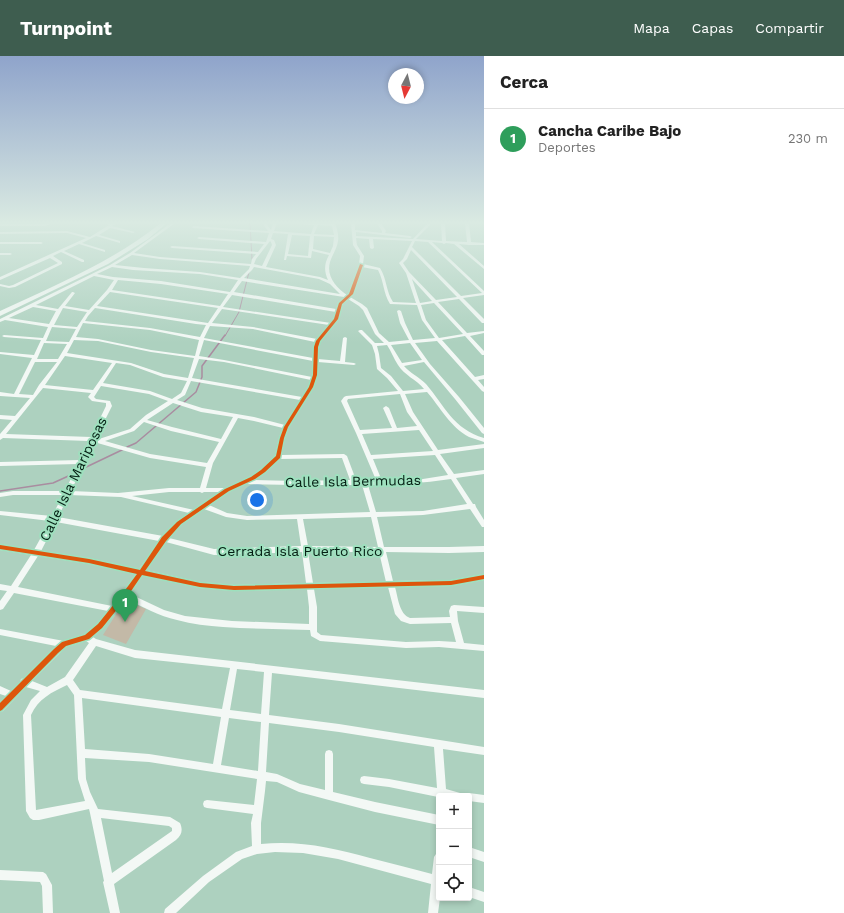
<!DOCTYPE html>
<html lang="es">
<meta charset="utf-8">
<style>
body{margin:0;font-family:"Work Sans",sans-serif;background:#f6f6f6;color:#222}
.controls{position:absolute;right:12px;bottom:12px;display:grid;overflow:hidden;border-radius:4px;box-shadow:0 2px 6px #0003}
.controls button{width:36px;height:36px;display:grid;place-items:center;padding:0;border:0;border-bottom:1px solid #e0e0e0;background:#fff;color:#222;font:20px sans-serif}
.compass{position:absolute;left:388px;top:12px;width:36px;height:36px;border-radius:50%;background:#fff;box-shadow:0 2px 6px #0003;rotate:187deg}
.you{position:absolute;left:257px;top:444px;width:14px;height:14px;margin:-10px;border:3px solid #fff;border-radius:50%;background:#1a73e8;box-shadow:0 0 0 6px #1a73e833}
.badge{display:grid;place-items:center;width:26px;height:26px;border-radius:50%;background:#3e5d4f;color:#fff;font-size:13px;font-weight:700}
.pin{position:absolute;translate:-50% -33px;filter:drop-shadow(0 1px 2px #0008)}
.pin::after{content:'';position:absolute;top:21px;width:14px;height:12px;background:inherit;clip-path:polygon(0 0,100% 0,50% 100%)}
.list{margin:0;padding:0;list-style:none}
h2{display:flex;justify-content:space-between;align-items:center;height:52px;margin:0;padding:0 16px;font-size:17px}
h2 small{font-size:13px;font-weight:400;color:#767676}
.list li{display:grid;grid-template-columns:26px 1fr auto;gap:12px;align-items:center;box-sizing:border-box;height:60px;padding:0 16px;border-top:1px solid #e0e0e0}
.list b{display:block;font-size:15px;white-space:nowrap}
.list p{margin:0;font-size:13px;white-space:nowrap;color:#767676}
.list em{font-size:13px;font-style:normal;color:#767676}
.icon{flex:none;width:22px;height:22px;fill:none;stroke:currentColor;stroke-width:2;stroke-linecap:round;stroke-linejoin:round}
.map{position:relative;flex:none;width:484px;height:857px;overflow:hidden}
header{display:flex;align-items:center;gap:24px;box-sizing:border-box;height:56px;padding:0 20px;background:#3e5d4f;color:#fff}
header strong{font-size:19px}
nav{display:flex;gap:22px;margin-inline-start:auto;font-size:14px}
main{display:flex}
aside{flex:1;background:#fff}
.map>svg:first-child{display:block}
.green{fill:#c3b9a7}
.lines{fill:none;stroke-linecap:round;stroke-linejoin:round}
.stream-far1{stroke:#a98ca0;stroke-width:1}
.stream{stroke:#a98ca0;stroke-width:1.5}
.minor{fill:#f3f8f5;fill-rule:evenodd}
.highway{fill:#f3f8f5;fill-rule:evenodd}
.cycleway-casing{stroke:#9ee0be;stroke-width:3}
.cycleway{fill:#dd560c;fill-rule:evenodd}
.labels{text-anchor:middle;stroke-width:4;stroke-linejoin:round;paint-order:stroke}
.street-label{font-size:14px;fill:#031e12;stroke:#9ee0be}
</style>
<header>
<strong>Turnpoint</strong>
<nav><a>Mapa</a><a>Capas</a><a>Compartir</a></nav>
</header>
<main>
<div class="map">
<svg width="484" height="857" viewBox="0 0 484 857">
<rect width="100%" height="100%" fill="#add1bf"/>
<polygon class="green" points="125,544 146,553 126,588 103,579"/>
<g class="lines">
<g class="stream-far1">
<polyline points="250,167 252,203"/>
<polyline points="225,280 239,256 249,216"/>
</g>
<g class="stream">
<polyline points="127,391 136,387 196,336 202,321 202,310 225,279"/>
<polyline points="80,414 124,393"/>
<polyline points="0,435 53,427 75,417"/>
</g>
<g class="minor">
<polygon points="47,167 53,167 45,170 0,170 0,168 45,168"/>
<polygon points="102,167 117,167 112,170 135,176 133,177 110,172 99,179 120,185 120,187 96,180 82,187 105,194 105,196 79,188 64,195 84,204 84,206 82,206 61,196 53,200 62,206 62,208 15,231 9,232 0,230 0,228 9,230 13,229 58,207 50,202 0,224 0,221 86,182 67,177 0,178 0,176 67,175 90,181 109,169"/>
<path d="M171,167H175L134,197L160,201L251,208L252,203L256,198L172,192L170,191L172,190L258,196L264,188L199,183L197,182L199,181L266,186L269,177L193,172L192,171L194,170L268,175L262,167H266L271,174L273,167H277L274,175L311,178L314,169L292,168L290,167H335C337,173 339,179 338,185C337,193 332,199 330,206C326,220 336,232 347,239L349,238L359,209L360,200L353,189L351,167H355V174L382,177V175L377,167H381L386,175L385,177L410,180L412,181L410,182L356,176V180L413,183L428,167H432L416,183L442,185L441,167H445L446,185L467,186L465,167H469L471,186L484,187V189H469L459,188L484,210V213L454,188L446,187L444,188L442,187L432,186L484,235V239L463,242L484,263V267H482L459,243L438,246L467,277L484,275V277L470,280L484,295V299H482L465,280L442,284L475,321L484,319V323L478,324L484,331V336L482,335L437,285L415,287L430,308L459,341L484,372V378L482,377L455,343L424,306L404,310C410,317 419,321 426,328C445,350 453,373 484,382V386C479,384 474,383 469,381C450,371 441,352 427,336L405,338L413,356L438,394L484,388V392L440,398L454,418L484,414V418L456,422L473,448H475L476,451L484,464V471H482L470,453L423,459L377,461L384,491H449L484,490V496L449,497L386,496L393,525L451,524L484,518V524L451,530L395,531C398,541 399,558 410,562L450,561L449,555L451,550L454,549L484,551V557L457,555L458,565L464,587L484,589V595L439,591L406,592L320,585L311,580L310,574C281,573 252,573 223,571C208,570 192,568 177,564C159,560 143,551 126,543L103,572L93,581L96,583L135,594L484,634V642L272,617L269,659L339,668L484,691V699L443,693L446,733L460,737L461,740H439V743L438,741L389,731L364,728L361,727L360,724L361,721L364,720L389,723L437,732L434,691L339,676L269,667L266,716L277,718L300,728L325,734V698L326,695L329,694L332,695L333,698V736L375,746L439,759V769L375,756L329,744L299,736L277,726L266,725L265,735L261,767V788C299,784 334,792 370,802C391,807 412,813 432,818L434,801L436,798L439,796L440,842L438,857H428L431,828L338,803L303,797L275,796L257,798L242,803L209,826L176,857H164L165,853L203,820L236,796L252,790L251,767L253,758L207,752L204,751L203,748L204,745L207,744L254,749L257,723L149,706L85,702L86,723L90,736L98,753L170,761L180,767C183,774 182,779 176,784L114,828L120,857H110L103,826L104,825L90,757L89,753L39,764H33L30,762L26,755L23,659L31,644L40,635L26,631L3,655L0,656V646L6,640L0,638V630L11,635L20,626L21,623L24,622L56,590L0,579V573L64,585L85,578L97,568L108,555L14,537L3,553L0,554V545L7,535L0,534V528L11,530L31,499L0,494V488L34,494L50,465L0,459V455L52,460L63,439H13L0,441V437L13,435H65L78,408L0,410V406L80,404L89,385L3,382L0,384V378L12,364L0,363V359L15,360L30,342L0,340V336L14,338L32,302L0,298V296L34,299L41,284L4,281L2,280L4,279L43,282L48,271L5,264L0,266V263L110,209L130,197ZM318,169L332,170L334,179L314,178ZM273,177L288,178L284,204H286L287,200L311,202L312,195L329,199C324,208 324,215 328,224L320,221L266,211L276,189L274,184L271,183ZM292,179L310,180L308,200L288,198ZM314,180L334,181L333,190L330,197L313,193ZM356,182L369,183L370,192L372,193L374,192L373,183L412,185L403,203L399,207L406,217L416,247L393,246C386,236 387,223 380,212L363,208L364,200L357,189ZM270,185L271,186L272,189L262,210L254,208L256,203ZM415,185L428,186L482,237L461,240L412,191ZM411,194L457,241L436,244L409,216L403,207L407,203ZM132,199L160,203L250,210L249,213L240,222L200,216L144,212L115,209ZM112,211L133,214L200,218L238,224L230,236L161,225L113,221L97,218ZM254,211L319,223L330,228L340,238L244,222L252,214ZM362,211L378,214C384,225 383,237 390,248L417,249L422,264L435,282L413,284L405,267L401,255L399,254L397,255L400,267L409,284L389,286L379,277L367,252L362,248L350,241L353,238ZM94,220L114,224L107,234L89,254L65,250L75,237L73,236H72L58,253L36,249ZM412,223L432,245L420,247ZM118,224L161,228L228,238L220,250L112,234ZM242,225L344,241H345L338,247L336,253L234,236ZM110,236L218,252L208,267L97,250ZM232,239L336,256L334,263L331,267L223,251ZM348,243L359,250L363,254L375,278L384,287H375L362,274H360L358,275L372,289L375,298L377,313L387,322L398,335L346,340L344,341L341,345L356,377L376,424H356L347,400L344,398L281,399L285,382L289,371L314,331L317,319L318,306L354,309L356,308L354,307L345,306L347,282L345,281L343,282L340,305L318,303V291L320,285L338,263L342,248ZM434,247L463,278L439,282L426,264L421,249ZM33,251L56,255L49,268L9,262ZM63,252L87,256L77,271L54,269ZM95,252L196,268L206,269L200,281L150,272L85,265L88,260ZM222,253L329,269L317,283L253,271L212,267ZM83,267L150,274L199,284L195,300L151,294L98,283L76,281ZM210,270L253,273L315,286L314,291L313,302L204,282ZM52,271L76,273L69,286L46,285ZM74,284L98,285L151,296L194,302L188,322L164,318L131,307L67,297ZM204,284L313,305V319L312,321L224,304L199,300ZM44,287L67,288L58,303H37ZM410,287L422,304L402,307L391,289ZM387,289C391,295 394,303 398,309C404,319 417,324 424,333L403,335L391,320L381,312L379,298L377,290ZM65,300L112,307L93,334L45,329ZM199,303L224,306L311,324L308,331L302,341L192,322ZM35,306H57L39,329L33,339L19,338ZM116,307L130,309L163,321L187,325L181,337L172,343L150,335L103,327ZM191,325L300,344L285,369L254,361L202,352L177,344L185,339ZM101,330L149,338L168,345L146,359L130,373L99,383L96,382L112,350L110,345L96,343L94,341ZM43,332L91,337L88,341L92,345L106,347V350L91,381L6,378ZM400,338L407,356L417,370L397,372L389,352L386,350L383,352L392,372L360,374L347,345L348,343ZM173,347L201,356L233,361L221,383L172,371L147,364ZM238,362L254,365L283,372L279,382L275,400L261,414L251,420L226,432H206L213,407ZM144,366L171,375L219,386L207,407L150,398L105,385L134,375ZM419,374L433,395L371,399L362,378ZM94,386L150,402L206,411L200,432H169L118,437L71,435ZM435,399L448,419L423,423L382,425L373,403ZM342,402L350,424L294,425L254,424L265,416L279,403ZM451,423L467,448L423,455L376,456L368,429C396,429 423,427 451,423ZM246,428L294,429H362L370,456L247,460L227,457L209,449L229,436ZM169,436H200L202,437L204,436H219L194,454L132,440ZM69,439L121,441L189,457L177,465L163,480L58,461ZM204,453L226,461L247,464L297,463L301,490L214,493L169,482L181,469ZM371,461L378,491L308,490L303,463ZM56,466L159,485L139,513L89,502L41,495ZM166,486L214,499L302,496L306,527L234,529L200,526L146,514ZM308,496H379L386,526L313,527ZM38,500L89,508L136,518L112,550L18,531ZM142,519L200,532L234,535L307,533L309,551V568L232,565L185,560L164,554L130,538ZM388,531L395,558L401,565L410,568L451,567L456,586L439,585L406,586L321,579L317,576V551L314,533ZM86,585L89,587L65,621L47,631L32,625L66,591ZM96,590L135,602L230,612L222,653L80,634L73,624ZM237,613L264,616L261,658L230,654ZM67,629L74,639L78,723L85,745L36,754L31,659C38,643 52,636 67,629ZM82,642L221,661L213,708L149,698L85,693ZM229,662L261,666L258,715L221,709ZM101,762L169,770L172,772V775L112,817Z"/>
<polygon points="0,186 41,186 43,187 41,188 0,188"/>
<polygon points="0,197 10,197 12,198 10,199 0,199"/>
<polygon points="469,737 484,739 484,747 469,745 469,740 465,740 466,738"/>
<polygon points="469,791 484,796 484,806 469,801"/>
<polygon points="0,814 43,816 46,818 52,829 53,857 43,857 42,830 40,826 0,824"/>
<polygon points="469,831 484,836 484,846 469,841"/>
</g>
<path class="highway" d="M161,167H167L148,183L108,208L0,260V255C56,229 112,206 161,167Z"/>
<defs>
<polygon id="cycleway" points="360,208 363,209 353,238 342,248 338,263 320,285 318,291 317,319 313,331 288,371 284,382 280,402 265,416 255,423 229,435 181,468 166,485 145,515 200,527 234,530 451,525 484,519 484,523 451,529 234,534 200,531 142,519 127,541 102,572 89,583 66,590 58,597 2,654 0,655 0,647 54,593 62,586 85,579 98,568 123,537 137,518 89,507 0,493 0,489 89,503 140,514 162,481 177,466 225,433 251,421 261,414 276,400 280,382 284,371 309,331 313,319 314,291 316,285 334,263 339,247 349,238"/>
</defs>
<use href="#cycleway" class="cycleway-casing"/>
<use href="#cycleway" class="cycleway"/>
</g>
<linearGradient id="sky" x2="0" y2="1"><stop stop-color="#8fa4cb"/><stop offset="0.58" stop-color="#daeae2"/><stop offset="1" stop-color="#daeae2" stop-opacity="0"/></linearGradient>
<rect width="484" height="287" fill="url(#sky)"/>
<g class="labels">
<g class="street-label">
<text transform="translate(73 423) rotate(-64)" y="5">Calle Isla Mariposas</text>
<text transform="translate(353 425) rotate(-1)" y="5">Calle Isla Bermudas</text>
<text x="300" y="500">Cerrada Isla Puerto Rico</text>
</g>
</g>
</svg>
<div class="controls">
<button>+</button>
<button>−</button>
<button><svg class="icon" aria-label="locate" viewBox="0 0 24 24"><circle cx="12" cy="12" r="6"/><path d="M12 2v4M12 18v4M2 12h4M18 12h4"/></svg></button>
</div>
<svg class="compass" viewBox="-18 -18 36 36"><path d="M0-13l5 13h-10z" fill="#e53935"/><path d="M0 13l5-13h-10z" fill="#767676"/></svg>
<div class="you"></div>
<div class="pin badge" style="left:125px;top:566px;background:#2e9e5b">1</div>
</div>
<aside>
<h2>Cerca<small></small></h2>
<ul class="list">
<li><span class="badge" style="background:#2e9e5b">1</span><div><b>Cancha Caribe Bajo</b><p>Deportes</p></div><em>230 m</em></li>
</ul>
</aside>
</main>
